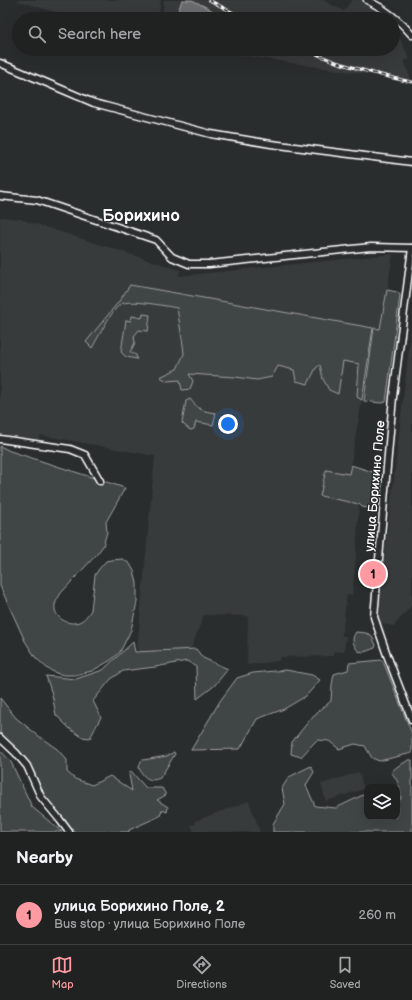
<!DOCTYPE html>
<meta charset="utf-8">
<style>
body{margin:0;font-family:"Balsamiq Sans",sans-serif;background:#2d2f2f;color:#f1f3f6}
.controls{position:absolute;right:12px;bottom:12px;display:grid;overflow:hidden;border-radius:8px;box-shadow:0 4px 16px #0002}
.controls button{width:36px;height:36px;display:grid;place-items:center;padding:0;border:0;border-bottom:1px solid #3d3f40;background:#202222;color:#f1f3f6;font:20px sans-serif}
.you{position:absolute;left:228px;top:424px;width:14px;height:14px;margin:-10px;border:3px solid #fff;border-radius:50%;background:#1a73e8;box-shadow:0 0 0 6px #1a73e833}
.badge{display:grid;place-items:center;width:26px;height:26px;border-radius:50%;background:#ff9aa2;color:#111;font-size:13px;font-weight:700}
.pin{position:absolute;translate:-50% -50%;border:2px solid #fff;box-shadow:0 1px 4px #0006}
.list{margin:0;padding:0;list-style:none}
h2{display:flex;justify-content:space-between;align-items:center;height:52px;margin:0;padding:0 16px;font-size:17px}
h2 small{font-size:13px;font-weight:400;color:#a2a4a5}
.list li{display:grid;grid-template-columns:26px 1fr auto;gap:12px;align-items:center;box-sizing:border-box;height:60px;padding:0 16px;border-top:1px solid #3d3f40}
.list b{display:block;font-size:15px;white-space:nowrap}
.list p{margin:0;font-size:13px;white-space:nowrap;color:#a2a4a5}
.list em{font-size:13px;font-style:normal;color:#a2a4a5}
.icon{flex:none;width:22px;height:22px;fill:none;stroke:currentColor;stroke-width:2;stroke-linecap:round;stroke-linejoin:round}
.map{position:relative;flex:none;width:412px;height:832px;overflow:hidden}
.search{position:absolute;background:#202222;box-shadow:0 4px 16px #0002;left:12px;right:12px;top:12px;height:44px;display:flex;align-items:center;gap:10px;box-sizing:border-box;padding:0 14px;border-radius:22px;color:#a2a4a5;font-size:15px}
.sheet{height:112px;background:#202222}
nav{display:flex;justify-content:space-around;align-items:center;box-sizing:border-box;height:56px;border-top:1px solid #3d3f40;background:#202222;font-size:11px;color:#a2a4a5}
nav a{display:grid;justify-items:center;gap:2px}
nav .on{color:#ff9aa2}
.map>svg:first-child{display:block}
.built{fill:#373a3b}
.green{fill:#414445;stroke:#a0a2a2}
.water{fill:#6a6c6d;stroke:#a6a7a7}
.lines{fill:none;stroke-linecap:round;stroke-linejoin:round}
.street-casing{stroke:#fff;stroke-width:9}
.street{stroke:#2a2d2e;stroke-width:6}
.rail-casing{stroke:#fff;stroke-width:3}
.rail{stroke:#2a2d2e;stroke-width:1.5;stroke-dasharray:4.5;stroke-linecap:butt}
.labels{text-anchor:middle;stroke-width:3;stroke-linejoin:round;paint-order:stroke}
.street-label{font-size:13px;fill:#fff;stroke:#2a2d2e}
.district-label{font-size:17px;font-weight:bold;fill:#fff;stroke:#2a2d2e}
</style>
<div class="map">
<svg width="412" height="832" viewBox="0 0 412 832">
<rect width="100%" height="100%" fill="#2a2d2e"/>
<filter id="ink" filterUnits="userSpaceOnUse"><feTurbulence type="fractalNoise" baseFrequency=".025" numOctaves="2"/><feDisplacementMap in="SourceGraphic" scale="8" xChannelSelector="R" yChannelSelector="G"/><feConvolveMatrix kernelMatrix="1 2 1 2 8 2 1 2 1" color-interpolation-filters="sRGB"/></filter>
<g filter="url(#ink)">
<g class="built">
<polygon points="15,0 161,0 158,19 79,19"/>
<polygon points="164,0 323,0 344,11 352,0 362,0 374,7 388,19 162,19"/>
<polygon points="393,25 410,59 404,61 411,79 388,76 364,74 201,49 393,49"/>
<polygon points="0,217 20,219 180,270 179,276 393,254 381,329 373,328 362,400 349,474 320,496 359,504 356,557 352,595 347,595 342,634 342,636 346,636 344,652 334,651 333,656 281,657 279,661 247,665 248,616 204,615 190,651 148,653 137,650 155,456 40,435 39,441 0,436"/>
<polygon points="412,322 412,605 394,626 378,623 381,587"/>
<polygon points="359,772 364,789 326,801 321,784"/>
<polygon points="249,801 260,832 194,832 191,825 196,824 195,821"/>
</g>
<g class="green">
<path d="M130,285L373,328L362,400L357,397L359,364L343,361L338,394L329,390L323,379L320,365L316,368L308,384L296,381L294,370L278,366L272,377L257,380L235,377L189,374L193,381L190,389L182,390L180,380L167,381L160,377L177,369L184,354L183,345L177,308C166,306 130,299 121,304C112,309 98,338 92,348L86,342L120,300Z"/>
<polygon points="387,290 397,292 400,295 386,402 381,403 364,401 374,328 380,329"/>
<polygon points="143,314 150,315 148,331 139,330 134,336 135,343 130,352 136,355 137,359 126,357 121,352 126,320 131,321 132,316 142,318"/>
<path d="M190,399C199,410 202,411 216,413L213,425L196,422L194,429L190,430L182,423L186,401Z"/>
<path d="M0,446L10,451L125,488L106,522L107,532L103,546L97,554L61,593C59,597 56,600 55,605C53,618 69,626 79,622C84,620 88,615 91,610L95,575L99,569L106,561L111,560L123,559L130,564L134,571L137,583V602L131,630L120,652L111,660L92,671L75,675H64L56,673L48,669L36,658L25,641L0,586Z"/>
<path d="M351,465L379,474C380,488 380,496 374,509L362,507L359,504L320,496L326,470L349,474Z"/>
<path d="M356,632L366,633L371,635L376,645L375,648L364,652L358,651C353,644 351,639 356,632Z"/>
<polygon points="133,642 135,652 196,649 203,658 228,669 214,686 197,699 196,667 187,661 155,667 123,671 111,679 93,701 101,717 90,738 82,737 69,728 56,715 52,694 46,676 76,679 103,670"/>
<polygon points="382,660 385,666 412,734 412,753 379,761 372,758 365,746 355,744 339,749 329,741 317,740 312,745 301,757 291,754 292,742 313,716 331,701 332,685 334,674 348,670 349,663"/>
<polygon points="286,670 312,675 320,680 306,696 284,709 257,719 240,749 191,750 220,701 237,678 253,673"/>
<polygon points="0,698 16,718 40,737 57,749 67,760 67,772 75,779 92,785 110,776 132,791 129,774 131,771 146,788 162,788 166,795 157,800 168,807 167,812 162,810 160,816 129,830 129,832 73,832 57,810 43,795 28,761 0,733"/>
<polygon points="0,750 11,762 32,807 62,832 0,832"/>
<path d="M174,752L175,754L160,778C150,783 142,777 139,767L141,761L143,760L167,756Z"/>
<path d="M409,760H412V832H273V824L285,804L282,788L289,777L311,766L314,772L306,785L315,806L336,808L365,794L367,795V817H397V801L401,799C400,788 399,781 391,772L398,766Z"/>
</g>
<polygon class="water" points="182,0 192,0 208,8 226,19 177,19 177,14"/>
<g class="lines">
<defs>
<g id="street">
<path d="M367,0C385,9 400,20 412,35"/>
<polyline points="0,63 94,103 211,134 271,144 412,162"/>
<polyline points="0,196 37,200 156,240 172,257 189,264 209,264 371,247 412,248"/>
<polyline points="412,248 393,397 374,617 387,655 412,720"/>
<polyline points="0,439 70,449 85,455 100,481"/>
<polyline points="0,738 16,753 27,766 41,797 60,820 69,832"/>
</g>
</defs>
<use href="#street" class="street-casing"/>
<use href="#street" class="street"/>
<defs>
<g id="rail">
<polyline points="209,0 245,19"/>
<path d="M304,49C314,53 325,58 336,62C361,70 386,77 412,82"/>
</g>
</defs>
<use href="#rail" class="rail-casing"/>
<use href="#rail" class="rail"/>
</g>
</g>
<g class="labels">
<g class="street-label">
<text transform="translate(374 486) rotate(-85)" y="5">улица Борихино Поле</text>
</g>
<g class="district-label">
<text x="141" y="221">Борихино</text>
</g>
</g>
</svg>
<div class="controls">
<button><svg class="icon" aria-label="layers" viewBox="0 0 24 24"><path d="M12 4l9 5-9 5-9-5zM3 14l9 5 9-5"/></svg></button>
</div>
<div class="you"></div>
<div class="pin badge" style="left:373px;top:574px">1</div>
<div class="search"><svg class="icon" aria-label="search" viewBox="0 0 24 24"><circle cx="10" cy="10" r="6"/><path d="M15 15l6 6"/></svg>Search here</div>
</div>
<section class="sheet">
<h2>Nearby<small></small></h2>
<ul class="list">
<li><span class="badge">1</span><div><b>улица Борихино Поле, 2</b><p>Bus stop · улица Борихино Поле</p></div><em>260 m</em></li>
</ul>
</section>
<nav>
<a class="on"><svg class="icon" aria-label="map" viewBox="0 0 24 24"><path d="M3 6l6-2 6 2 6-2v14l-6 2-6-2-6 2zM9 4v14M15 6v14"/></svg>Map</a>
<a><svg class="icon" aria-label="directions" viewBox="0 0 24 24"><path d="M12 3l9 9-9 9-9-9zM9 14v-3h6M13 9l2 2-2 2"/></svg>Directions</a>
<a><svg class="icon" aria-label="saved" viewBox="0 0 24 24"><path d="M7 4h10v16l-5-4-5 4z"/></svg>Saved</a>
</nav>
